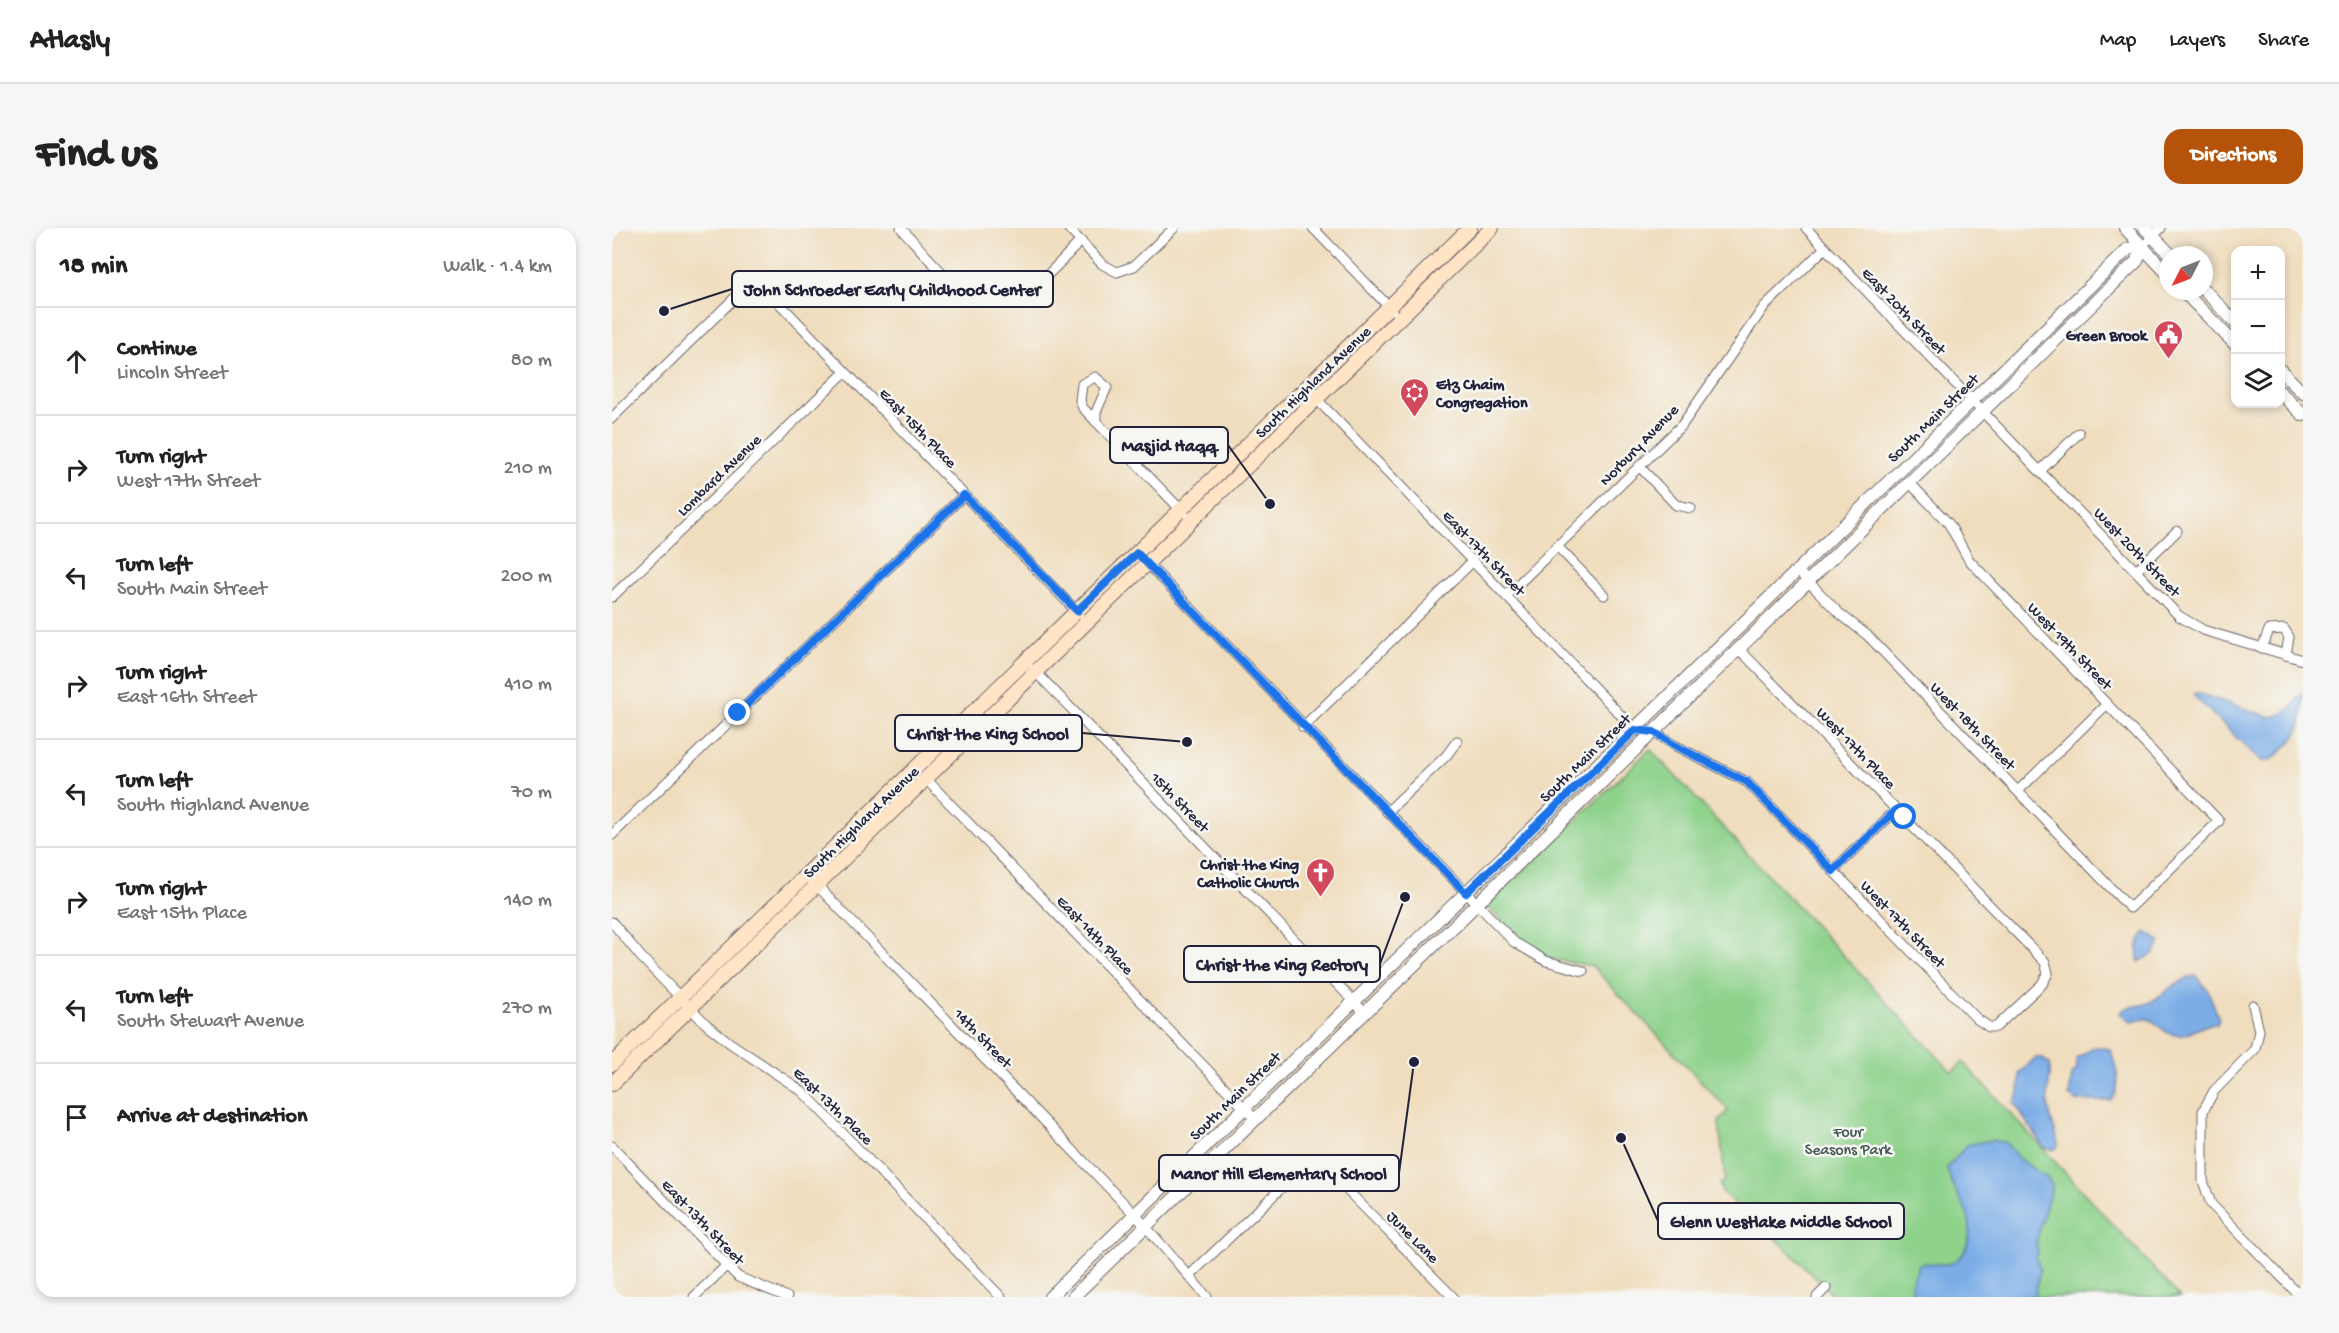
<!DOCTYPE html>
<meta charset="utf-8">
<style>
body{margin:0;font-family:"Gochi Hand",sans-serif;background:#f6f6f6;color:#222}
.controls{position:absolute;right:18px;top:18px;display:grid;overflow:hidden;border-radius:12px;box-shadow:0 3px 9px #0003}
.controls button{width:54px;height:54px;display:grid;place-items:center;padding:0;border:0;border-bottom:2px solid #e0e0e0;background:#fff;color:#222;font:30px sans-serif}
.compass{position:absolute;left:1547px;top:18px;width:54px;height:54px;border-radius:50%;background:#fff;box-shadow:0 3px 9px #0003;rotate:228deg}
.stop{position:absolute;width:18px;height:18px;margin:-14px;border:4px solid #1a73e8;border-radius:50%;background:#fff}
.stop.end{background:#1a73e8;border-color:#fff;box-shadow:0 2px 6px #0008}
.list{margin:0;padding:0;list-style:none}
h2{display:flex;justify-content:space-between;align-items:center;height:78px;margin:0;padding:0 24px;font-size:26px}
h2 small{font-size:20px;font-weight:400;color:#767676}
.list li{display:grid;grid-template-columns:39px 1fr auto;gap:18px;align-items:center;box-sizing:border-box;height:108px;padding:0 24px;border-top:2px solid #e0e0e0}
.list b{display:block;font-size:22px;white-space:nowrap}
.list p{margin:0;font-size:20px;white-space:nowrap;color:#767676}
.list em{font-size:20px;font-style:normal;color:#767676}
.icon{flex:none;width:33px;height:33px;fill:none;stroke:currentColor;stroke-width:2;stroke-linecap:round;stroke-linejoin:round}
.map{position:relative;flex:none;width:1691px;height:1069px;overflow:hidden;border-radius:18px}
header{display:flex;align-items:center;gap:36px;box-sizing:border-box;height:84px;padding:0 30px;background:#fff;border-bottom:2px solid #e0e0e0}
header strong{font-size:28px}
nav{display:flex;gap:33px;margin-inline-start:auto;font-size:21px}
.intro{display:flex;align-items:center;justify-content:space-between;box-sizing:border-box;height:144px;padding:0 36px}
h1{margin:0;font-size:42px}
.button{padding:15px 27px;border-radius:18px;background:#b45309;color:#fff;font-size:21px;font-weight:700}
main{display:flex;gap:36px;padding:0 36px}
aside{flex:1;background:#fff;border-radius:18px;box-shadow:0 3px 9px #0003}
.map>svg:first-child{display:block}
.green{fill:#8ed28b;stroke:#587a63;stroke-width:1.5}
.water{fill:#7cade7;stroke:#4f6891;stroke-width:1.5}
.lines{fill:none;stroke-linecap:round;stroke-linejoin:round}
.minor-casing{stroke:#6a6368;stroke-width:11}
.tertiary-casing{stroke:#6a6368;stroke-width:14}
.secondary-casing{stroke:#6a6368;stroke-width:16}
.minor{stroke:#fff;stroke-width:9}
.tertiary{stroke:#fff;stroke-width:12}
.secondary{stroke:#ffe4c6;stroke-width:14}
.route{stroke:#1a73e8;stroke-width:8}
.labels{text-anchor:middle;stroke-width:5;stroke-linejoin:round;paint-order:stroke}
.street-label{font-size:16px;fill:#22223b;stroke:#f6f6f2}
.poi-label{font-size:16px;font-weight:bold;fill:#22223b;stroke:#f6f6f2;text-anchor:end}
.park-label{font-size:16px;fill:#425753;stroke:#f6f6f2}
.leader{fill:none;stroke:#22223b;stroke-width:2}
.callout-dot{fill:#22223b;stroke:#f6f6f2;stroke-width:2}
.callout{fill:#f6f6f2;stroke:#22223b;stroke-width:2}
.callout-label{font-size:18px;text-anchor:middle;font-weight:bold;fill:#22223b}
</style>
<header>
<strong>Atlasly</strong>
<nav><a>Map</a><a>Layers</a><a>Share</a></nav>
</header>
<div class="intro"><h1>Find us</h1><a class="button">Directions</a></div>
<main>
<aside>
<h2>18 min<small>Walk · 1.4 km</small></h2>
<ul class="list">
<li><svg class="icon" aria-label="ahead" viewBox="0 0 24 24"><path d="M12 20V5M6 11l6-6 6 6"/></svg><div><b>Continue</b><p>Lincoln Street</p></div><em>80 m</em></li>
<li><svg class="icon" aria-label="right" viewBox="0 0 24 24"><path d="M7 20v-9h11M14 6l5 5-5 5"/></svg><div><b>Turn right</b><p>West 17th Street</p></div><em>210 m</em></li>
<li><svg class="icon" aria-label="left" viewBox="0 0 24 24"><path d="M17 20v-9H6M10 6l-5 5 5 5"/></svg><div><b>Turn left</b><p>South Main Street</p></div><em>200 m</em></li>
<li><svg class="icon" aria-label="right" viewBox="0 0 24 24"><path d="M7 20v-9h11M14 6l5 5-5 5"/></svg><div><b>Turn right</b><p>East 16th Street</p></div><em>410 m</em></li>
<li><svg class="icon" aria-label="left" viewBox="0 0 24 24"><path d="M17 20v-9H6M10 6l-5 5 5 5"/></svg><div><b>Turn left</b><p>South Highland Avenue</p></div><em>70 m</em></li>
<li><svg class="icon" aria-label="right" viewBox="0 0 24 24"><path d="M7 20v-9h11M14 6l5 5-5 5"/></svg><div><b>Turn right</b><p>East 15th Place</p></div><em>140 m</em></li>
<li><svg class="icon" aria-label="left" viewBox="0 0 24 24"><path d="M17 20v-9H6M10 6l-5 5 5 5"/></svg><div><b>Turn left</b><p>South Stewart Avenue</p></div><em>270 m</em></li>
<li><svg class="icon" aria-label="arrive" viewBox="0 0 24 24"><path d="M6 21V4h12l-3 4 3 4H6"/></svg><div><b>Arrive at destination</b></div></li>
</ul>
</aside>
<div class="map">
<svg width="1691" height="1069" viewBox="0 0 1691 1069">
<rect width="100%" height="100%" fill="#f6f6f2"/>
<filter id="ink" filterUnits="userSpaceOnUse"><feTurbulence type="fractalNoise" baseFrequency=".0167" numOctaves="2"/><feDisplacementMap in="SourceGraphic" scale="12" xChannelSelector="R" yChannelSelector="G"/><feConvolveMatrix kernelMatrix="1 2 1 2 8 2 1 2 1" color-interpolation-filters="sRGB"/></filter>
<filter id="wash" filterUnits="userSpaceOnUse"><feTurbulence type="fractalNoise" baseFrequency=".008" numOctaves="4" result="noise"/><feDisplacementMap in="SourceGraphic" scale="24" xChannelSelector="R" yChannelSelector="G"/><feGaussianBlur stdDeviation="1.35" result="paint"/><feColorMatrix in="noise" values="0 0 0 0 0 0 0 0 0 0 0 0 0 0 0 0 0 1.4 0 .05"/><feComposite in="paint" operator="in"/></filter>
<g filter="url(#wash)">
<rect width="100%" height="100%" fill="#f0ddbd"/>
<polygon class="green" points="1038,521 1340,844 1351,834 1568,1069 1223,1069 1175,1021 1110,964 1107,956 1113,952 1107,894 1116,882 980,738 938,731 911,716 877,680 880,673"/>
<g class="water">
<path d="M1585,465L1658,489C1677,487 1680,477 1691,465C1691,502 1688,511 1657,533H1649L1583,469L1582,466Z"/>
<path d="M1534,704L1549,714L1541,726L1527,734C1524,722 1525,714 1534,704Z"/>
<path d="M1583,748C1597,757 1601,777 1607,791L1605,796C1590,794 1579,809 1565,807C1553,806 1549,799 1541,793C1533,788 1525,794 1518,794L1508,785C1515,776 1524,780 1534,776C1551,769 1561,753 1583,748Z"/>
<path d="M1483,819L1498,821C1503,834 1512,862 1498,873H1465L1457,868L1460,847L1465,841L1464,831Z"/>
<path d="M1423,830H1430L1438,836C1440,850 1434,861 1436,875C1437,890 1445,904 1446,918L1442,922L1432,920L1402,875L1407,865L1408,845Z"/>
<path d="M1380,912L1394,915L1407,931L1435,950L1440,957L1424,1015L1426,1024L1424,1030L1428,1041L1423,1069H1302L1299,1057L1307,1036C1318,1033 1329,1039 1340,1035C1349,1031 1354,1023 1356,1014C1365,983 1340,968 1335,940L1355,917Z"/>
</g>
</g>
<g filter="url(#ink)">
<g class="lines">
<defs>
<g id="minor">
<path d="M289,0C318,30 362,95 411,66C433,53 451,30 469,13"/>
<polyline points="456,0 490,36 505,44 522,38 562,0"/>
<polyline points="701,0 780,82"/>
<polyline points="1194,0 1567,388 1591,402 1691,432"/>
<polyline points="1537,12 1549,0"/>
<polyline points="694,160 1023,502 1042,504 1062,517 1135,554 1365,791 1377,799 1384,799 1430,756 1436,745 1433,734 1127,421"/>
<polyline points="0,190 143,50 467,386"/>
<polyline points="484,194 484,184 495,159 483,149 470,156 468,173 471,180 569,282 572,285"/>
<polyline points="1027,238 1064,277 1079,280"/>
<polyline points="1428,243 1467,205"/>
<polyline points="945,318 992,367"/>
<polyline points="533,333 902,714 934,733 971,743"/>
<polyline points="1186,343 1227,385 1256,408 1518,680 1607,593 1357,332 1337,296 1298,255"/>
<polyline points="1524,343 1565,303"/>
<polyline points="894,368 1070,197 1152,79 1213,20"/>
<polyline points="0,369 233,144"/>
<polyline points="1650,420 1657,402 1672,401 1677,409 1674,427"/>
<polyline points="421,441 753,785"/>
<polyline points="691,499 861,333"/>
<polyline points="312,549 643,891"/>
<polyline points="1406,563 1495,476"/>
<polyline points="775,584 834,528 845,513"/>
<polyline points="0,607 352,267"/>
<polyline points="1221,643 1284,582"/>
<polyline points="195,647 528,992 595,1069"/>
<polyline points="0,694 30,730 94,796 118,815 190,863 389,1069"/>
<polyline points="1641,777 1647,803 1643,821 1602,863 1591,883 1591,953 1599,976 1689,1069"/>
<polyline points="0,918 126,1049 175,1069"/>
<polyline points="577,1048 686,944 702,941 722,949 841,1069"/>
<polyline points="82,1069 114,1038"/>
<polyline points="1205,1069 1214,1060"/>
</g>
<g id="tertiary">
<polyline points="1513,0 1556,46"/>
<polyline points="1533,0 1559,27"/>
<polyline points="1592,62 1624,95"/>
<polyline points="1571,63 1624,117"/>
<polyline points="1668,142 1691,165"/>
<polyline points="1668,164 1691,187"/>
<polyline points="438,1069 1516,21 1531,18"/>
<polyline points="461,1069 1525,33 1531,18"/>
</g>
<g id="secondary">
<polyline points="0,836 858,0"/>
<polyline points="0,856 880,0"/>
</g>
</defs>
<use href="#minor" class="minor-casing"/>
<use href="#tertiary" class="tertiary-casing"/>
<use href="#secondary" class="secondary-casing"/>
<use href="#minor" class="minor"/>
<use href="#tertiary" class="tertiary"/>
<use href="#secondary" class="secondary"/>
</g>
</g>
<g class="lines" filter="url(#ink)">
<polyline class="route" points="126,485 352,267 465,383 525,325 854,665 1023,502 1042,504 1062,517 1135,554 1221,643 1284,582 1292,589"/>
</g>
<defs>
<symbol id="civic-pin" viewBox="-11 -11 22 30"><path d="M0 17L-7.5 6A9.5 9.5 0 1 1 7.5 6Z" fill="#d1495b" stroke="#f6f6f2"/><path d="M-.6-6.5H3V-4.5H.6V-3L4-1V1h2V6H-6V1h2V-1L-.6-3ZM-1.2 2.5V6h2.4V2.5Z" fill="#fff"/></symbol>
<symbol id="synagogue-pin" viewBox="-11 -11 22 30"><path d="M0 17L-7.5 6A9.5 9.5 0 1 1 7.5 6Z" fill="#d1495b" stroke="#f6f6f2"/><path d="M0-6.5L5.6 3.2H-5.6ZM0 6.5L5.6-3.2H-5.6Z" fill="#fff"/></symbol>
<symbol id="church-pin" viewBox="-11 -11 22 30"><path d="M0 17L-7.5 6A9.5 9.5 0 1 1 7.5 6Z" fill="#d1495b" stroke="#f6f6f2"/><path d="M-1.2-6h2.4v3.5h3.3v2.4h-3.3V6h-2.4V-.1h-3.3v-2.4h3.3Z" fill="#fff"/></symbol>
</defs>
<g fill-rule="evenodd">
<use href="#civic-pin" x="1540" y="90" width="33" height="45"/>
<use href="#synagogue-pin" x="786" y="148" width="33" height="45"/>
<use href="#church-pin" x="692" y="628" width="33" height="45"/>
</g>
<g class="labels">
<g class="street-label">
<text transform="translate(1293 82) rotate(46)" y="6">East 20th Street</text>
<text transform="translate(700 153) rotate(-44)" y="6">South Highland Avenue</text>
<text transform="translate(1320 189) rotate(-44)" y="6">South Main Street</text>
<text transform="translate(307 199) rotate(46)" y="6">East 15th Place</text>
<text transform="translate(1026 216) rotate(-46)" y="6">Norbury Avenue</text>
<text transform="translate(106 246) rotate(-44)" y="6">Lombard Avenue</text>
<text transform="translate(1526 323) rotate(46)" y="6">West 20th Street</text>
<text transform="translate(873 324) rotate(46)" y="6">East 17th Street</text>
<text transform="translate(1459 417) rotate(46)" y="6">West 19th Street</text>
<text transform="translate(1362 497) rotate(46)" y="6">West 18th Street</text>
<text transform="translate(1245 519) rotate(46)" y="6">West 17th Place</text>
<text transform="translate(972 529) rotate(-44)" y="6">South Main Street</text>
<text transform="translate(569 573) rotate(46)" y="6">15th Street</text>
<text transform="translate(248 593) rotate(-44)" y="6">South Highland Avenue</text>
<text transform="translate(1292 695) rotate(46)" y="6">West 17th Street</text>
<text transform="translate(484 706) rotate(46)" y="6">East 14th Place</text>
<text transform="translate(372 809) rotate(46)" y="6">14th Street</text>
<text transform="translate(622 867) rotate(-44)" y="6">South Main Street</text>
<text transform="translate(222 877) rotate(44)" y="6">East 13th Place</text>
<text transform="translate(92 993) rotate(46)" y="6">East 13th Street</text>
<text transform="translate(802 1008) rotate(45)" y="6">June Lane</text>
</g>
<g class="poi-label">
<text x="1535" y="112">Green Brook</text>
<text x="824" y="161" text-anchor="start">Etz Chaim<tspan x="824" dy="18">Congregation</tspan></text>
<text x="687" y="641">Christ the King<tspan x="687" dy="18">Catholic Church</tspan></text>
</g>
<g class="park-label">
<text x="1236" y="908">Four<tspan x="1236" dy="18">Seasons Park</tspan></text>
</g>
</g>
<path class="leader" d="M52 83L120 61M658 276L616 217M575 514L470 505M793 669L768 736M802 834L787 945M1009 910L1046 993"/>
<g class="callout-dot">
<circle cx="52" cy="83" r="6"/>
<circle cx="658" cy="276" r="6"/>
<circle cx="575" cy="514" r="6"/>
<circle cx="793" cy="669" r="6"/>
<circle cx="802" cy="834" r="6"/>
<circle cx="1009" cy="910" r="6"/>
</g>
<g class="callout">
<rect x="120" y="43" width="321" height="36" rx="6"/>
<rect x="498" y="199" width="118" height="36" rx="6"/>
<rect x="283" y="487" width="187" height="36" rx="6"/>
<rect x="572" y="718" width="196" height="36" rx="6"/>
<rect x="547" y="927" width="240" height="36" rx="6"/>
<rect x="1046" y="975" width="246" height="36" rx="6"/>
</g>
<g class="callout-label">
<text x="280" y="67">John Schroeder Early Childhood Center</text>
<text x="557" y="223">Masjid Haqq</text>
<text x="376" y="511">Christ the King School</text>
<text x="670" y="742">Christ the King Rectory</text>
<text x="667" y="951">Manor Hill Elementary School</text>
<text x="1169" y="999">Glenn Westlake Middle School</text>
</g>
</svg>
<div class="controls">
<button>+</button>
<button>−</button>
<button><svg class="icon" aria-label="layers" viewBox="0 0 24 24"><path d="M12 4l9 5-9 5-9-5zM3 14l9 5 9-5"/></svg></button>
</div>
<svg class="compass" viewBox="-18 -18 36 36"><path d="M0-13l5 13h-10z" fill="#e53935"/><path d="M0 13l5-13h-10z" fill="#767676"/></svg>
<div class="stop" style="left:1292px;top:589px"></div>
<div class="stop end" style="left:126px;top:485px"></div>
</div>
</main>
